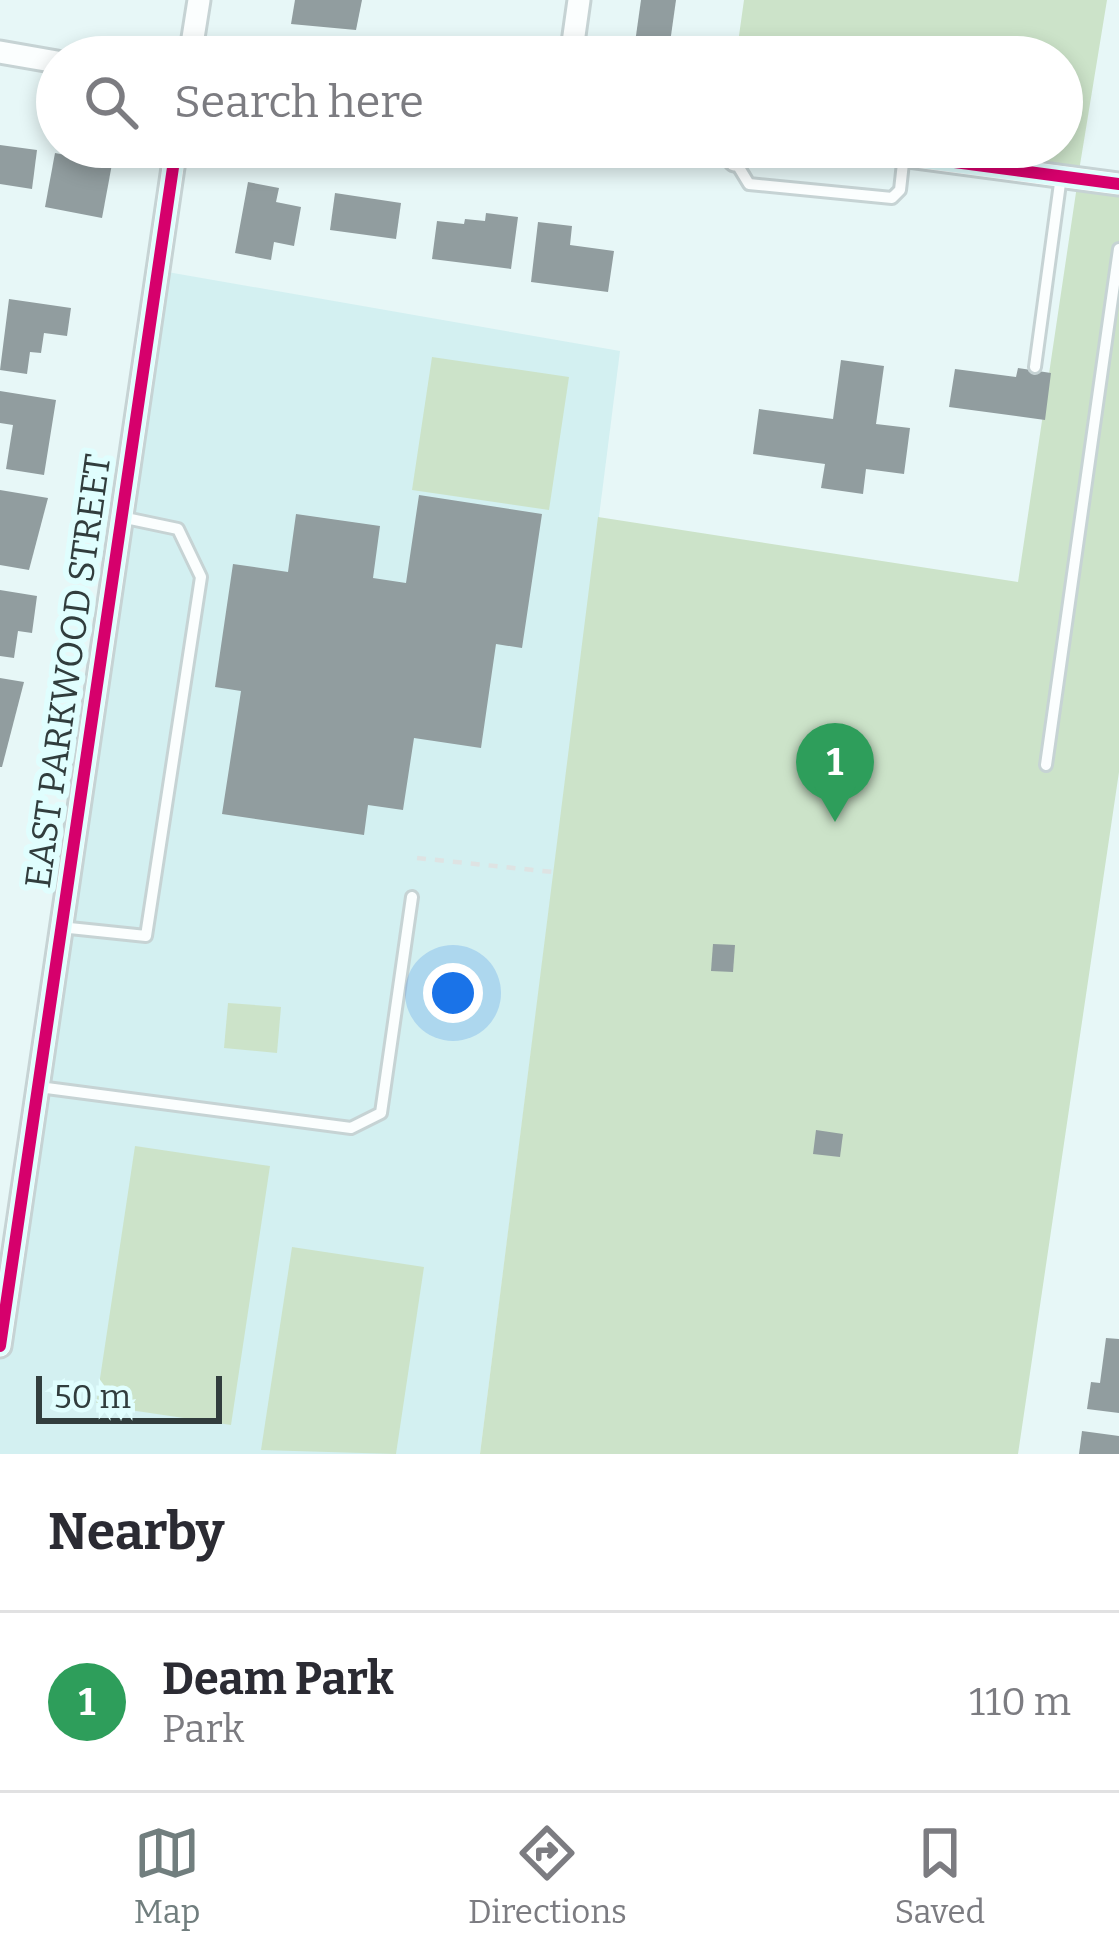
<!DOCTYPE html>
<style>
body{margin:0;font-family:Bitter,serif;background:#f2f2f3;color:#2b2b33}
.scale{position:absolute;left:36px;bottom:30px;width:186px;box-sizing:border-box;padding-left:12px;border:6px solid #313d3d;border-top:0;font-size:33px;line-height:42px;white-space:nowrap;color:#313d3d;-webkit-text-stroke:9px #e0fefe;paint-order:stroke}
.you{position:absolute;left:453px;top:993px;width:42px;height:42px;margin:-30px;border:9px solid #fff;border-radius:50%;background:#1a73e8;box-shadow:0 0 0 18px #1a73e833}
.badge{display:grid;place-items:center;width:78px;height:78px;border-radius:50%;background:#717e7e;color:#fff;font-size:39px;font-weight:700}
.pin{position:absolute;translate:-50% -99px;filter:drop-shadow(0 3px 6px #0008)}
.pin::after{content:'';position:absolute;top:63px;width:42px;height:36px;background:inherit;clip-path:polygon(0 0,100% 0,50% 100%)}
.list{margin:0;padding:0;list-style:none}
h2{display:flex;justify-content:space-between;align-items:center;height:156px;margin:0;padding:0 48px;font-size:51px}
h2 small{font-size:39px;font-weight:400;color:#7c7c81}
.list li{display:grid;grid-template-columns:78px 1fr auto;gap:36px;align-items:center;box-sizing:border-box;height:180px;padding:0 48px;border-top:3px solid #e1e1e2}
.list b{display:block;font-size:45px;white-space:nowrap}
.list p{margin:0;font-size:39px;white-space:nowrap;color:#7c7c81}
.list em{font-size:39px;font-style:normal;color:#7c7c81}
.icon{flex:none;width:66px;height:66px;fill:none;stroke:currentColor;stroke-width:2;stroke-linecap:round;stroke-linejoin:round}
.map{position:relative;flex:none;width:1119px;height:1454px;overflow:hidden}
.search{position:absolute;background:#fff;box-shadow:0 6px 18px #0003;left:36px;right:36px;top:36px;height:132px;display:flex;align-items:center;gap:30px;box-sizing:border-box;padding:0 42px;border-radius:66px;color:#7c7c81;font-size:45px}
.sheet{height:336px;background:#fff}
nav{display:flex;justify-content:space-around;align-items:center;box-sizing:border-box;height:168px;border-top:3px solid #e1e1e2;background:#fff;font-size:33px;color:#7c7c81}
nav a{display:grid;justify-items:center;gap:6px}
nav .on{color:#717e7e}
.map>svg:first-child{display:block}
.built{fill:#d3f0f1}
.green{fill:#cce3c9}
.building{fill:#919d9f}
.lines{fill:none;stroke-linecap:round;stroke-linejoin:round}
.service-casing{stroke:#c6d3d4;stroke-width:16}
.minor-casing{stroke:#c6d3d4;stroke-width:27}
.path{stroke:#dee3e3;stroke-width:4.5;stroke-dasharray:9 9;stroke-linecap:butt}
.service{stroke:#fbfefe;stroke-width:10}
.minor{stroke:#fbfefe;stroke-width:21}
.cycleway-casing{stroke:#e0fefe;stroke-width:20}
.cycleway{stroke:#d6006c;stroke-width:12}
.labels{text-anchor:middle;stroke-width:12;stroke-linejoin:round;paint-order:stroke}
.street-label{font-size:36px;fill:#313d3d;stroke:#e0fefe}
</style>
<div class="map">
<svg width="1119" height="1454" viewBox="0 0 1119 1454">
<rect width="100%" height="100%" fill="#e7f7f7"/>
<polygon class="built" points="156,270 620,351 480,1454 0,1454 0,1346"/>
<g class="green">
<polygon points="744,0 1107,0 1078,177 1119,184 1119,772 1018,1454 480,1454 598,517 1018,582 1078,179 841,147 1062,147 1062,57 736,57"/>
<polygon points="432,357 569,377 549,510 412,490"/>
<polygon points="228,1003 281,1007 277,1053 224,1048"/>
<polygon points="135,1146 270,1166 231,1425 96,1405"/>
<polygon points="292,1247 424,1267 396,1454 261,1450"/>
</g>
<g class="building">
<polygon points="295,0 362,0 356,30 291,24"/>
<polygon points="641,0 676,0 668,57 633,57"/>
<polygon points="0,145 37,150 32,189 0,184"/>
<polygon points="55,153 112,164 102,218 45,207"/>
<polygon points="248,182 279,188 276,202 301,207 294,246 274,242 271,260 235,253"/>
<polygon points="335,193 401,203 396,239 330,230"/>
<polygon points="486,213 518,217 511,269 432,259 437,221 464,224 465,219 485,221"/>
<polygon points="538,222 572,226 570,245 614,251 608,292 531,282"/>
<polygon points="9,299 71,308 67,336 44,333 41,353 30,352 27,374 0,370"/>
<polygon points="841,360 884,366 876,424 910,428 904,474 866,469 863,494 821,488 825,464 753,454 759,409 833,419"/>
<polygon points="1018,368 1051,373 1045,420 949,407 955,369 1016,377"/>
<polygon points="0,391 56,400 44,475 6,469 13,425 0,423"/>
<polygon points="0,490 48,498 29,570 0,565"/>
<polygon points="419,495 542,514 522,648 496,644 481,748 414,738 403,810 368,805 364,835 222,814 241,691 215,687 233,564 288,572 296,514 380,526 373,578 406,583"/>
<polygon points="0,590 37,596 32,633 18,631 14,658 0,656"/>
<polygon points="0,678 24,682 2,767 0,767"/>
<polygon points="713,944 735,945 733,972 711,971"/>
<polygon points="816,1130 843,1134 840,1157 813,1154"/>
<polygon points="1106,1338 1119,1339 1119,1413 1087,1409 1091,1382 1100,1383"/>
<polygon points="1082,1431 1119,1436 1119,1454 1079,1454"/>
</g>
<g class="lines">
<defs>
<g id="service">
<polyline points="735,161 749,184 892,198 900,190 904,154"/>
<polyline points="1035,367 1061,176"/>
<polyline points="1046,765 1119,249"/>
<polyline points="60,927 146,936 201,577 178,529 121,517"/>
<polyline points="39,1087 351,1128 381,1113 412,897"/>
</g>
<g id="minor">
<polyline points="0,52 57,62"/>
<polyline points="190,57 199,0"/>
<polyline points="571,57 579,0"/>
<polyline points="841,147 1119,184"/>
<polyline points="735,160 738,147"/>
<polyline points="0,1346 176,147"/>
</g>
</defs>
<use href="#service" class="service-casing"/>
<use href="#minor" class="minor-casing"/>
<polyline class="path" points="417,858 553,872"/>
<use href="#service" class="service"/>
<use href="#minor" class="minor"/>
<defs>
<g id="cycleway">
<polyline points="841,147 1119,184"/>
<polyline points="0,1346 176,147"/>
</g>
</defs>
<use href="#cycleway" class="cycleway-casing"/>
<use href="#cycleway" class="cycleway"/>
</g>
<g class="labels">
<g class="street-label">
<text transform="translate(67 671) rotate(-82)" y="13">EAST PARKWOOD STREET</text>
</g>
</g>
</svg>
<div class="scale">50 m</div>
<div class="you"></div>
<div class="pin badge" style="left:835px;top:822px;background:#2e9e5b">1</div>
<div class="search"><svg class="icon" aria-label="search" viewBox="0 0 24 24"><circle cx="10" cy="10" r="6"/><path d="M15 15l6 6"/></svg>Search here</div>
</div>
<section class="sheet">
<h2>Nearby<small></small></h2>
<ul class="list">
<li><span class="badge" style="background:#2e9e5b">1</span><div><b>Deam Park</b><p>Park</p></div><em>110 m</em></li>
</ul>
</section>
<nav>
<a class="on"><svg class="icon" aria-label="map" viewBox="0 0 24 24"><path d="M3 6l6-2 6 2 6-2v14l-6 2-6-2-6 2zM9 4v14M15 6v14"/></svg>Map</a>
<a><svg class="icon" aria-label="directions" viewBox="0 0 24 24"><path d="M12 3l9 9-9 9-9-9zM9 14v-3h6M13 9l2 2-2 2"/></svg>Directions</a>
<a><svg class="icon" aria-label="saved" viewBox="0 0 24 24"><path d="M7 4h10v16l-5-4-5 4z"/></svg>Saved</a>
</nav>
